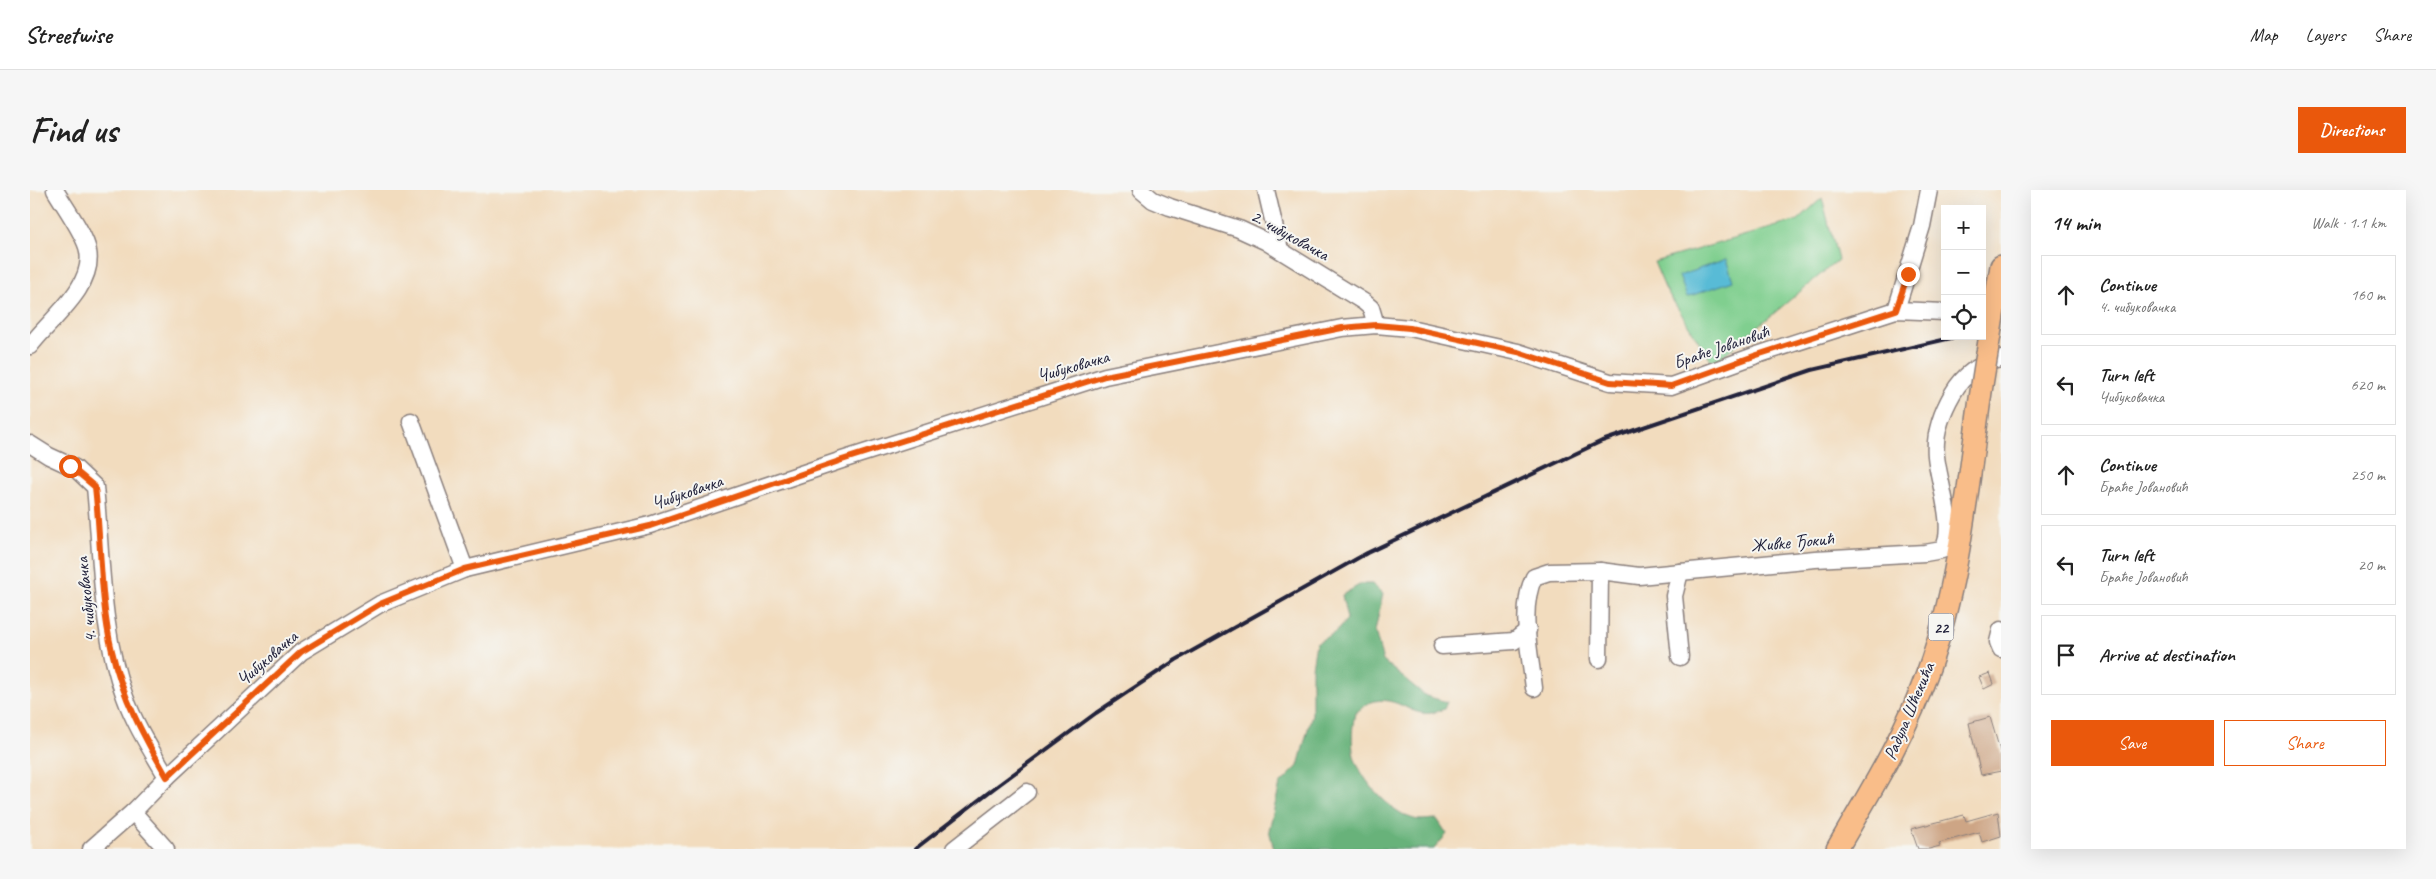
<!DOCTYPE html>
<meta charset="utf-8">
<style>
body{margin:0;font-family:Caveat,sans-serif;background:#f6f6f6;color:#222}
.controls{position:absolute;right:15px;top:15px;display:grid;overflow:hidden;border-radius:0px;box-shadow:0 5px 20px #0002}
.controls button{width:45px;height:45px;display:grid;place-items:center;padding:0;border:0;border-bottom:1px solid #e0e0e0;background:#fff;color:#222;font:25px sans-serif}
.stop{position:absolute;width:15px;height:15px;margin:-11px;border:4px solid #ea580c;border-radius:50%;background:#fff}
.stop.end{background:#ea580c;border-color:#fff;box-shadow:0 1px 5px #0008}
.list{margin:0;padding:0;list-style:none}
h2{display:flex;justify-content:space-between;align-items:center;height:65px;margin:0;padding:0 20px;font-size:21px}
h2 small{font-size:16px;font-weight:400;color:#767676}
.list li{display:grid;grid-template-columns:32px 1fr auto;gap:15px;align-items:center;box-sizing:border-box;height:80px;margin:0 10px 10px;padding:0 10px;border:1px solid #e0e0e0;border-radius:0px}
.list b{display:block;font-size:19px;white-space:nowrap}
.list p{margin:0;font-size:16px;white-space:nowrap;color:#767676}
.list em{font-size:16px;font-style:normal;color:#767676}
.actions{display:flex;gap:10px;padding:15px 20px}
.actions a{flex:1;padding:11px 0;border:1px solid #ea580c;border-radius:0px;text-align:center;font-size:18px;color:#ea580c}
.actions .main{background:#ea580c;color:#fff}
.icon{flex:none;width:28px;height:28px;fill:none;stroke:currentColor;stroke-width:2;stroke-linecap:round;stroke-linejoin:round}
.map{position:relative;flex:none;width:1971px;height:659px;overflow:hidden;border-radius:0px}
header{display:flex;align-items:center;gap:30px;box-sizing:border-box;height:70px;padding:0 25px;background:#fff;border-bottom:1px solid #e0e0e0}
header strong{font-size:24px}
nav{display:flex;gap:28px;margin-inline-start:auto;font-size:18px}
.intro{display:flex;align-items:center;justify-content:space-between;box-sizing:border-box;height:120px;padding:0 30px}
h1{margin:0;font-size:35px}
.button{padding:12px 22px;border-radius:0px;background:#ea580c;color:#fff;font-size:18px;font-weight:700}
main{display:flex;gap:30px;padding:0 30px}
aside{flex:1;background:#fff;border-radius:0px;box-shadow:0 5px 20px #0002}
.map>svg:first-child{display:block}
.green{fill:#80cf8f;stroke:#517865}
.forest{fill:#68b27a;stroke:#456a5a}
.water{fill:#58bbd6;stroke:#3d6e88}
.building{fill:#cda585}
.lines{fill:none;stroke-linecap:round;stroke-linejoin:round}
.minor-casing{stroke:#8a7f7c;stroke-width:19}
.major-casing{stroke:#8a7f7c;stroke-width:24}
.minor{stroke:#fff;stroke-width:16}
.major{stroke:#f9bd89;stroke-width:21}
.rail{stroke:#22223b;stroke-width:4}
.major-bridge-casing{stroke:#8a7f7c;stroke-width:24;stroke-linecap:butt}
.major-bridge{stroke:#f9bd89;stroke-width:21}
.route{stroke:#ea580c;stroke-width:6}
.labels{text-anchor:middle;stroke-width:4;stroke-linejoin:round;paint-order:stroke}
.shield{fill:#f6f6f2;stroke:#626272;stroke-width:1}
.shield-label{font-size:16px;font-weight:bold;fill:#22223b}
.street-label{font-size:18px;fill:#22223b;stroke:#f6f6f2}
</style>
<header>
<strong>Streetwise</strong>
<nav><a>Map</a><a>Layers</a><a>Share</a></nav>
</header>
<div class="intro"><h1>Find us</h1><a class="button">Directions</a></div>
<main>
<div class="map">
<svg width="1971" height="659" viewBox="0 0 1971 659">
<rect width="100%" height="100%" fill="#f6f6f2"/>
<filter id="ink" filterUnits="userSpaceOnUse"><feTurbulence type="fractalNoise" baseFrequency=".02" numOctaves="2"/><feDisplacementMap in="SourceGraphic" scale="10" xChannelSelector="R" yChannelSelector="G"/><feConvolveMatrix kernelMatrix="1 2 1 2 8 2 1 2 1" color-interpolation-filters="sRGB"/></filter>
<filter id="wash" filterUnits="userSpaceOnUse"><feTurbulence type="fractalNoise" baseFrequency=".0096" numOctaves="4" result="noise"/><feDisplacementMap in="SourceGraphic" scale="20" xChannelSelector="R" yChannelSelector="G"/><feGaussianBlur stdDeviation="1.12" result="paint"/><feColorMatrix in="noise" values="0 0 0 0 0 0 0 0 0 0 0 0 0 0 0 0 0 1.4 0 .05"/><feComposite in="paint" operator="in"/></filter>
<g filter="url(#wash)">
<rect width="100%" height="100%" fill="#f2dcbe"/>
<polygon class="green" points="1792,8 1808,70 1683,174 1635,98 1624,72 1768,30"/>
<path class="forest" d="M1331,394H1342L1353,404L1345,441L1353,471L1396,506L1417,512L1414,519C1383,534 1375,506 1344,511C1338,512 1330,520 1325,523C1322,538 1321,551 1324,566C1331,590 1360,622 1384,629C1391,631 1400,629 1407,629L1417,644L1404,659H1244L1239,640L1250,594L1268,576L1282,524V478L1286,453L1306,442L1317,429L1312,405Z"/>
<polygon class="water" points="1696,69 1703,91 1657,107 1649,86"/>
<g id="blocks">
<g class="building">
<polygon points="1960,483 1964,494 1954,499 1949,487"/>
<polygon points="1960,527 1971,564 1971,581 1951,585 1939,533"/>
<polygon points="1968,622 1971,646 1952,652 1949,642 1909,653 1910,656 1899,659 1888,659 1881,639 1934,625 1936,631"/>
</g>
</g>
</g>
<g filter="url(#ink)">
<use href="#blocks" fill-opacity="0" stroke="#8a7f7c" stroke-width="1"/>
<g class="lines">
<defs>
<g id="minor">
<polyline points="1111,0 1123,10 1140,17 1209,39 1235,51 1334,112 1341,118 1346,135"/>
<polyline points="1236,0 1250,60"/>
<polyline points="1866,120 1892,36 1899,0"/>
<path d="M0,156C19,130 65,97 58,61C56,46 33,14 25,0"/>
<polyline points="381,231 435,379"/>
<path d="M0,254L19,266L45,278L65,297C72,366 70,441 95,507C105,535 122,561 137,587"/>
<polyline points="1971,440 1968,452 1971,459"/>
<polyline points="1412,456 1484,451 1498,440"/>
<polyline points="1650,467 1644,406 1650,382"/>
<polyline points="1569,469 1570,381"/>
<path d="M1504,498C1500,463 1489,419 1504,387L1519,382L1570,381L1609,386L1785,369L1895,363L1912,360C1927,341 1908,290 1906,266C1904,244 1912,222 1923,203C1934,184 1949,173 1971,169"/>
<polyline points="103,622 136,659"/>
<polyline points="61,659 103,622 137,587 271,462 350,414 435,379 620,335 812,270 1075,186 1312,138 1346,135 1380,138 1488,162 1580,192 1641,196 1724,166 1866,120 1915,122"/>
<polyline points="924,659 997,602"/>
</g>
<g id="major">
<polyline points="1968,94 1971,76"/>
<path d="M1807,659C1841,600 1875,546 1898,481C1931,389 1938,290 1952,195"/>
</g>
</defs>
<use href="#minor" class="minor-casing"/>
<use href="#major" class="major-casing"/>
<use href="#minor" class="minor"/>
<use href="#major" class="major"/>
<g class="rail">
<polyline points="1952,142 1971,138"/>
<polyline points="885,659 963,599 1066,523 1146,470 1337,363 1572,251 1782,180 1930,146"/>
</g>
<defs>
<polyline id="major-bridge" points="1952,195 1968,94"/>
</defs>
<use href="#major-bridge" class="major-bridge-casing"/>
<use href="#major-bridge" class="major-bridge"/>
</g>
</g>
<g class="lines" filter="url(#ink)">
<path class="route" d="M40,276L65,297C71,348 70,412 82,461C92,507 114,547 137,587L271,462L350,414L435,379L620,336L812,270L1075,186L1312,138L1346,135L1380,138L1488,162L1580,192L1641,196L1724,166L1866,120L1878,84"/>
</g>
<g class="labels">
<rect class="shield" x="1898.5" y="423.5" width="25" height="27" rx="4"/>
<g class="shield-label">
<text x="1911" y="443">22</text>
</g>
<g class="street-label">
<text transform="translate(1260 45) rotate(29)" y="6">2. чибуковачка</text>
<text transform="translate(1691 157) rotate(-19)" y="6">Браће Јовановић</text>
<text transform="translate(1043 176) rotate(-16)" y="6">Чибуковачка</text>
<text transform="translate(657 302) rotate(-19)" y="6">Чибуковачка</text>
<text transform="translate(1762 352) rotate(-5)" y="6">Живке Ђокић</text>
<text transform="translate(56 410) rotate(-96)" y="6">4. чибуковачка</text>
<text transform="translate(237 468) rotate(-41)" y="6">Чибуковачка</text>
<text transform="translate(1879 521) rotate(-67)" y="6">Радула Шћекића</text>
</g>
</g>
</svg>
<div class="controls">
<button>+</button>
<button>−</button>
<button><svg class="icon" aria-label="locate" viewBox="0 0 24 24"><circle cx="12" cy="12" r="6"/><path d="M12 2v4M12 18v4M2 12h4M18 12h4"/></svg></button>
</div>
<div class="stop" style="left:40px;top:276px"></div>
<div class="stop end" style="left:1878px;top:84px"></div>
</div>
<aside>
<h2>14 min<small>Walk · 1.1 km</small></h2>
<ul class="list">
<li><svg class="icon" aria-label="ahead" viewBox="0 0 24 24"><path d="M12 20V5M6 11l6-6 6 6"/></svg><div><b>Continue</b><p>4. чибуковачка</p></div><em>160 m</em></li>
<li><svg class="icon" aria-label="left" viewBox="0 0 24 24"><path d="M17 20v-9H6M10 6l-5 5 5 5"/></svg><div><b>Turn left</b><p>Чибуковачка</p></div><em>620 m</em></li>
<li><svg class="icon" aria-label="ahead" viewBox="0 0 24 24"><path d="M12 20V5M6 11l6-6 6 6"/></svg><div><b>Continue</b><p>Браће Јовановић</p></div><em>250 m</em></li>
<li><svg class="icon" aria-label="left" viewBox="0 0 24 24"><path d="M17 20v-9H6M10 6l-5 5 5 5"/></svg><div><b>Turn left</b><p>Браће Јовановић</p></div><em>20 m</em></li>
<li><svg class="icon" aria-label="arrive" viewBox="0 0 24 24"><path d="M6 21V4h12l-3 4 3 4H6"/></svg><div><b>Arrive at destination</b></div></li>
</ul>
<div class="actions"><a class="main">Save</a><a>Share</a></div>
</aside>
</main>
